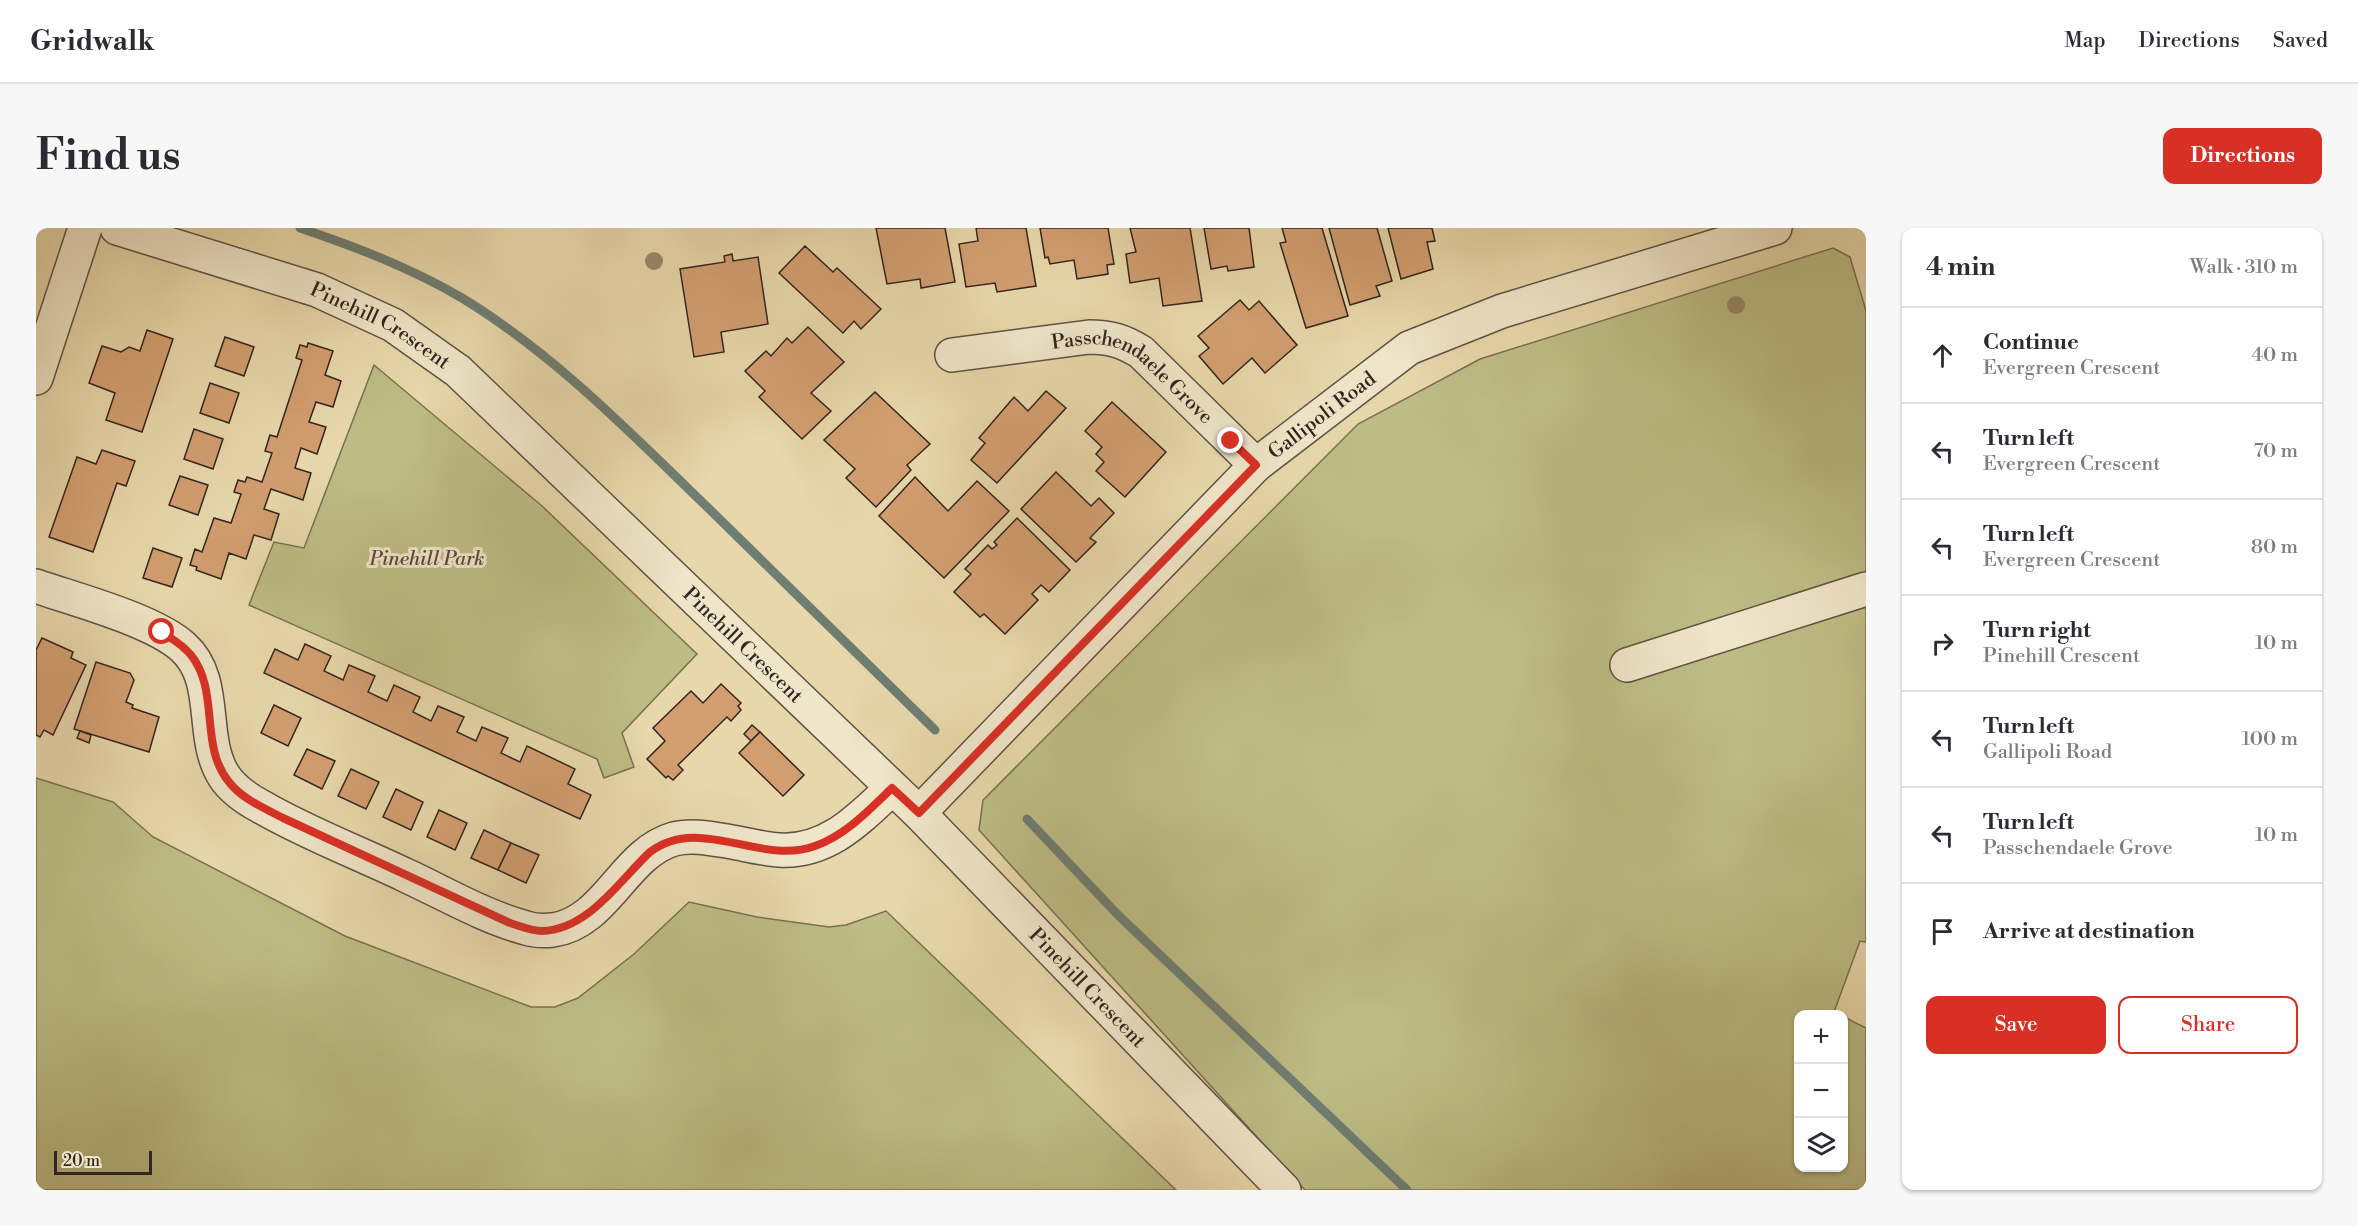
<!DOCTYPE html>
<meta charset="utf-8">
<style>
body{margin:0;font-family:"Libre Bodoni",serif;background:#f7f7f7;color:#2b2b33}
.controls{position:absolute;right:18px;bottom:18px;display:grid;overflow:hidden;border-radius:12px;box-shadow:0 2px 4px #0004}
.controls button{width:54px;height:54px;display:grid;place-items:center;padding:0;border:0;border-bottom:2px solid #e1e1e2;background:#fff;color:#2b2b33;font:30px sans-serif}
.scale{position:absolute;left:18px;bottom:15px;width:98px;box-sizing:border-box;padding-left:6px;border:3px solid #332520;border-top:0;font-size:16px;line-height:21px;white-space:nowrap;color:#332520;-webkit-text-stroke:4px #efe5c8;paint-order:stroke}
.stop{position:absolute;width:18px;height:18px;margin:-14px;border:4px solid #d93025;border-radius:50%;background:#fff}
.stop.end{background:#d93025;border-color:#fff;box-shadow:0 2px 6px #0008}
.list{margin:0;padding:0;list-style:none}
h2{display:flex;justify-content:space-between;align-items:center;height:78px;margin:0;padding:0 24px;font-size:26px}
h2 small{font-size:20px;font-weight:400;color:#7c7c81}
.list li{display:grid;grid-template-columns:39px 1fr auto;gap:18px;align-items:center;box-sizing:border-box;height:96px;padding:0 24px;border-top:2px solid #e1e1e2}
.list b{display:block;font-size:22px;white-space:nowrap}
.list p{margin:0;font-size:20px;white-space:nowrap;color:#7c7c81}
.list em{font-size:20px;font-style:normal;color:#7c7c81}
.actions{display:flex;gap:12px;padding:18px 24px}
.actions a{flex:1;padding:14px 0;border:2px solid #d93025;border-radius:12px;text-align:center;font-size:21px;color:#d93025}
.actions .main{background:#d93025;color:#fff}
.icon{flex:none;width:33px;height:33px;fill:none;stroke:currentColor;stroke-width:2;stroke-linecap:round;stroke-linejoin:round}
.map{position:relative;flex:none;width:1830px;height:962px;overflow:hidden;border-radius:12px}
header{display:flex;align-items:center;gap:36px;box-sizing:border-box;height:84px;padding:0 30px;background:#fff;border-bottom:2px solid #e1e1e2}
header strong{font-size:28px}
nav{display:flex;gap:33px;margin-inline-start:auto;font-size:21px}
.intro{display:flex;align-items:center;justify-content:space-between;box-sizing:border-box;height:144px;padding:0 36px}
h1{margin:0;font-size:42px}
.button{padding:15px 27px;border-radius:12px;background:#d93025;color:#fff;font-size:21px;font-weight:700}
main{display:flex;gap:36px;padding:0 36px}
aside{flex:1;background:#fff;border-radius:12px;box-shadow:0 2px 4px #0004}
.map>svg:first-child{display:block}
.green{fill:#bcbc84;stroke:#787052;stroke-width:1.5}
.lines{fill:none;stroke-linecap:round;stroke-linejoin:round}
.stream{stroke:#6f7e72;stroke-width:9}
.building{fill:#d29e70;stroke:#332520;stroke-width:1.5}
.minor-casing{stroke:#605242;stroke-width:36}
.minor{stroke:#efe5c8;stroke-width:33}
.tree{fill:#978a6c}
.route{stroke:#d93025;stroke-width:8}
.labels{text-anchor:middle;stroke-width:6;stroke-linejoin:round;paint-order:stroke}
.street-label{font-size:20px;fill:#332520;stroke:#efe5c8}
.park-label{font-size:20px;font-style:italic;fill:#554b39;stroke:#efe5c8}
</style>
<header>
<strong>Gridwalk</strong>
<nav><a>Map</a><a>Directions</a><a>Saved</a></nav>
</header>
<div class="intro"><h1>Find us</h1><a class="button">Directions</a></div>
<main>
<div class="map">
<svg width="1830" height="962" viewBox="0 0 1830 962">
<rect width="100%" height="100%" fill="#e7d7aa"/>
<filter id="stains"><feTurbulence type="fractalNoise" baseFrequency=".00333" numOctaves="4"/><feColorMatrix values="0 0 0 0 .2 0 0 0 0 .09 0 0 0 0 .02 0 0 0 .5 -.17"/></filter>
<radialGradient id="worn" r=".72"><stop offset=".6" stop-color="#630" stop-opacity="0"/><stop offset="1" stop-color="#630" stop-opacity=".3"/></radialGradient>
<g class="green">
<polygon points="1797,20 1814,29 1830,83 1830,714 1824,713 1798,784 1803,786 1762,786 1762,940 1808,940 1808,789 1830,800 1830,962 1269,962 943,602 947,572 1322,196 1444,131"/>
<polygon points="338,137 506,278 661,426 586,505 598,539 568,550 561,531 213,377 238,314 268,320"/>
<polygon points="0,550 77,574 117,609 309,708 495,779 519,779 542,770 598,726 653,674 721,689 793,699 810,697 850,683 1140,962 0,962"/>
</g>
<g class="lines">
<g class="stream">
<path d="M264,0C320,19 375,40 426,70C515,124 591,201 665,273C743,349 821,426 899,502"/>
<polyline points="991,591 1082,687 1371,962"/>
</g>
</g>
<g class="building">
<polygon points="840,0 909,0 919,54 885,60 884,51 851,56"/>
<polygon points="940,0 990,0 1000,58 961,64 959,55 930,59 923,16 942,13"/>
<polygon points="1004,0 1072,0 1078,36 1071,37 1072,46 1041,51 1038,32 1014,36 1012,29 1009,30"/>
<polygon points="1094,0 1154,0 1166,73 1127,78 1123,50 1094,55 1090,26 1100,24"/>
<polygon points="1168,0 1213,0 1218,39 1192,43 1191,38 1175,41"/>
<polygon points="1246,0 1286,0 1312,88 1270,100 1244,15 1250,14"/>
<polygon points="1293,0 1341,0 1356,53 1340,58 1344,68 1314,77"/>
<polygon points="1352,0 1396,0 1399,13 1391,14 1397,41 1365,51"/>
<polygon points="769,18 797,44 801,40 845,81 825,101 818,93 807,105 743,45"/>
<polygon points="696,26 697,33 722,29 732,96 685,104 688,124 658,129 644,41 689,34 688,28"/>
<polygon points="1204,72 1213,82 1223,73 1261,117 1229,145 1216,130 1187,156 1163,128 1173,120 1162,108"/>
<polygon points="772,99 808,134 775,165 795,183 766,211 723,169 729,163 709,143 730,123 735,128 751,110 756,115"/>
<polygon points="111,102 137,111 106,204 70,192 79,165 53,155 66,118 85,124 93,119 104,123"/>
<polygon points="189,109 218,119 208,148 179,138"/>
<polygon points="272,115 297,123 289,147 305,153 297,179 280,174 273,194 290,199 281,226 265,220 259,240 275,245 267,272 235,261 228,281 243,286 235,312 218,307 210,331 193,325 185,351 160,342 161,339 154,337 159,321 166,324 178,290 195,295 205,266 198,264 202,252 209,254 211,249 226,254 236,225 229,223 234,207 241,209 266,132 260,130 264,117 271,119"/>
<polygon points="174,155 203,165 193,195 164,185"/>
<polygon points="1010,163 1030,180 961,255 935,232 949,215 943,210 978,169 992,183"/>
<polygon points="839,164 894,216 871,237 875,242 840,279 810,250 819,241 788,212"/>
<polygon points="1076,174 1130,224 1089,269 1060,243 1068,234 1060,226 1066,219 1049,203"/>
<polygon points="158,201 187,211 177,241 148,231"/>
<polygon points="66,222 99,233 90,258 81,255 57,324 13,309 41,229 60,236"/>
<polygon points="1020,244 1055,278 1063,270 1078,285 1054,310 1060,314 1040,334 985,281"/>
<polygon points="144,248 172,257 162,287 133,277"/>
<polygon points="879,249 912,283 941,253 973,283 908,350 843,288"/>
<polygon points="981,290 1034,342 1013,364 1005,357 996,366 1002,372 969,406 948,386 944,389 918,364 935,346 929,341 952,317 956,321 961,317 958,314"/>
<polygon points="117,320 146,330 136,359 107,350"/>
<polygon points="6,410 37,424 35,430 50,437 17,507 8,502 4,509 0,507 0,422"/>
<polygon points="269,416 295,428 288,443 307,452 313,437 339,448 332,464 351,473 358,457 384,469 377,484 395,493 402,478 428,489 421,504 440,513 446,499 472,510 465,525 484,534 491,518 539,541 532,556 555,567 544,591 228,445 239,421 262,432"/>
<polygon points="60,434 94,445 98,452 90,474 97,477 96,480 123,489 113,524 38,501"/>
<polygon points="685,456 705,475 702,478 705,482 695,493 691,489 642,537 647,542 637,552 632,548 630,550 611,531 629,513 617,500 655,463 667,475"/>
<polygon points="238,477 265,490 252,518 225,505"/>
<polygon points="716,497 724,504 715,513 708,506"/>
<polygon points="44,503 55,507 53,515 41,510"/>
<polygon points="724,504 768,547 747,568 703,525"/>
<polygon points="271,521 299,533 286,561 258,547"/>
<polygon points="315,541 343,554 330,581 302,568"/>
<polygon points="360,561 387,574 375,602 347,589"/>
<polygon points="403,582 431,595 419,622 391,609"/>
<polygon points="448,602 475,615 462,642 435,630"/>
<polygon points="475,615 503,627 490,655 462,642"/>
</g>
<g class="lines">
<defs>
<g id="minor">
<path id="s1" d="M81,0L281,62L357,97L422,143L883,585L1248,962"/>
<path id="s2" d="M916,127L1053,109C1074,109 1087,113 1105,124L1220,237"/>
<polyline points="0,150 49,0"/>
<path d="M0,358C40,372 117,392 147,419C184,452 163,509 188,548C197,562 211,571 224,578C270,605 321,624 369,647C408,665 449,689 490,700C499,703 508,703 517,702C571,694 588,625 638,611C656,606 678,611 696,614C712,617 728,621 743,622C792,625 824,590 856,560"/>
<polyline points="1591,437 1830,361"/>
<path id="s3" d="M883,585L1220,237L1373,120L1466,83L1739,0"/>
</g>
</defs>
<use href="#minor" class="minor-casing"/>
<use href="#minor" class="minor"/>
</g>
<g class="tree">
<circle cx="618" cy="33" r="9"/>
<circle cx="1700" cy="77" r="9"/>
</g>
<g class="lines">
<path class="route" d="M126,404C136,411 147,417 155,427C184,463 163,518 193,554C206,571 228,580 247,590L474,695C484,698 495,703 506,703C552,702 583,653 614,624C664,586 724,638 779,618C810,607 833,582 856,560L883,585L1220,237L1195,213"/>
</g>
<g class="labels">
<g class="street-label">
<text dy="7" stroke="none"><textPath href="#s1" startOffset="282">Pinehill Crescent</textPath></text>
<text dy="7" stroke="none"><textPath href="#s2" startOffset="195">Passchendaele Grove</textPath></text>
<text dy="7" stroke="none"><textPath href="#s3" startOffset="567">Gallipoli Road</textPath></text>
<text dy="7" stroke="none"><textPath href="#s1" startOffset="768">Pinehill Crescent</textPath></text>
<text dy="7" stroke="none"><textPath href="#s1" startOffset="1254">Pinehill Crescent</textPath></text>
</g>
<g class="park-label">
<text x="391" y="337">Pinehill Park</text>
</g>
</g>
<rect width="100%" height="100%" filter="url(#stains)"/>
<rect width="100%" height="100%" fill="url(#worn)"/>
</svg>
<div class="controls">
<button>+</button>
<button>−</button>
<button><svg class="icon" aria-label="layers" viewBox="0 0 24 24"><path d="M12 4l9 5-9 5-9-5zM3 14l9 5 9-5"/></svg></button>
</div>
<div class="scale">20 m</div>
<div class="stop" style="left:126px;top:404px"></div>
<div class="stop end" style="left:1195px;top:213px"></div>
</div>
<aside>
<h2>4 min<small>Walk · 310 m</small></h2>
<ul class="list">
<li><svg class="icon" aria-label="ahead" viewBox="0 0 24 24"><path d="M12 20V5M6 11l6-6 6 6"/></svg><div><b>Continue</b><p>Evergreen Crescent</p></div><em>40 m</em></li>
<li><svg class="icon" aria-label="left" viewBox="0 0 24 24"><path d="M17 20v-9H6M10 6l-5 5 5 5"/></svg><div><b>Turn left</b><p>Evergreen Crescent</p></div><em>70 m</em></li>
<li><svg class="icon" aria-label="left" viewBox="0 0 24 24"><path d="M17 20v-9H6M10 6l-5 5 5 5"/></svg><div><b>Turn left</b><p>Evergreen Crescent</p></div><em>80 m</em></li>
<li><svg class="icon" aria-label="right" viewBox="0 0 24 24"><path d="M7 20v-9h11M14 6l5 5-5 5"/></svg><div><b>Turn right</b><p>Pinehill Crescent</p></div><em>10 m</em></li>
<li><svg class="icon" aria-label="left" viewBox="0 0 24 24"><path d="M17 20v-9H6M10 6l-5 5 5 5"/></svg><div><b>Turn left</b><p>Gallipoli Road</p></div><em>100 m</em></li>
<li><svg class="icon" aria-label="left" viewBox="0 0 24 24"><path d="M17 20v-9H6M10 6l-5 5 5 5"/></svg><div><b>Turn left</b><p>Passchendaele Grove</p></div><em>10 m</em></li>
<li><svg class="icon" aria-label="arrive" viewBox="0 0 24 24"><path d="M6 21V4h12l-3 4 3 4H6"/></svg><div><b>Arrive at destination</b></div></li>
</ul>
<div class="actions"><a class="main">Save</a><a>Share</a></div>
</aside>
</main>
